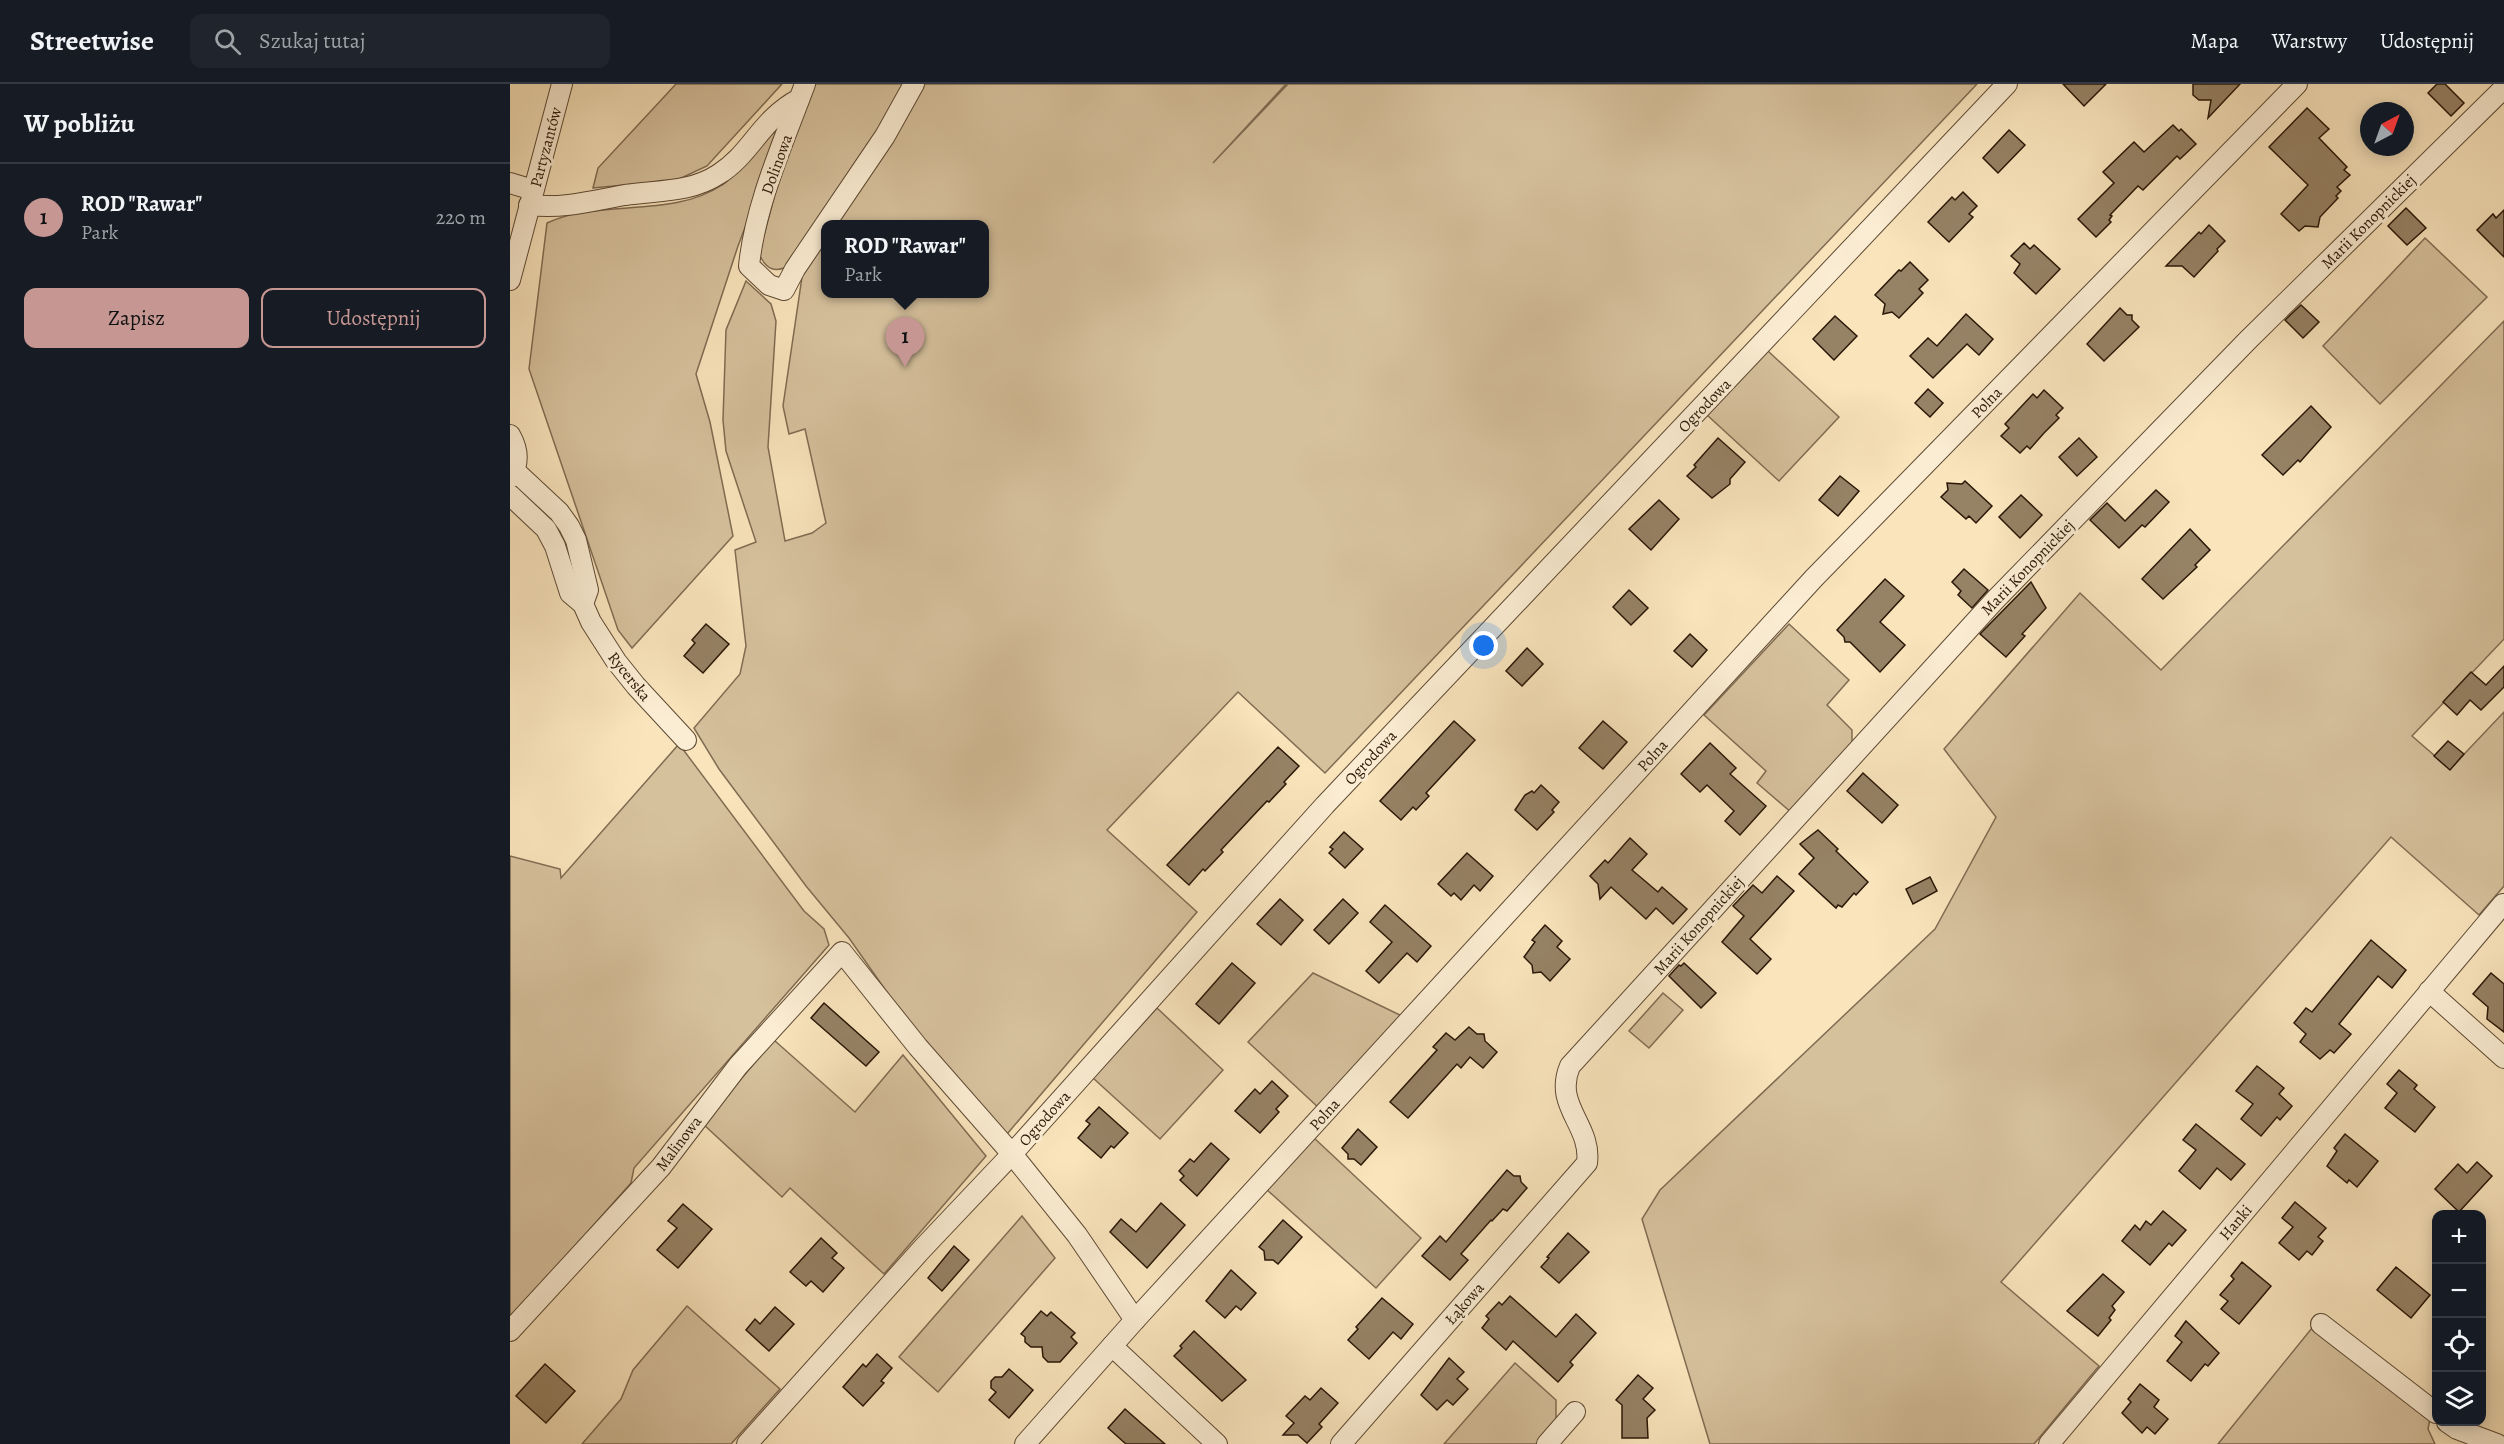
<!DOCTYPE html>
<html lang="pl">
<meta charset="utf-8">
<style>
body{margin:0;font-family:Alegreya,serif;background:#20242c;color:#f1f3f6}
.controls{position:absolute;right:18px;bottom:18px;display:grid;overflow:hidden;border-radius:12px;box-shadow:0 3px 15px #0003}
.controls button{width:54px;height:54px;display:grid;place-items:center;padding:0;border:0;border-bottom:2px solid #363941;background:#171b24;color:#f1f3f6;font:30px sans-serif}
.compass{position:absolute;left:1850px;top:18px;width:54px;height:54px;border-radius:50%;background:#171b24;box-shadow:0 3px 15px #0003;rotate:41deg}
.you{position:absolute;left:974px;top:562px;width:21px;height:21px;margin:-15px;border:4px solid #fff;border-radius:50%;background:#1a73e8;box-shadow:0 0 0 9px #1a73e833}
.badge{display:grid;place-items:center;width:39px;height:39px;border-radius:50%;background:#c59692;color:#111;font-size:20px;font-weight:700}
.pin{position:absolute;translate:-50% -50px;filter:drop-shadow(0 2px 3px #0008)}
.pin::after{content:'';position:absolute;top:32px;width:21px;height:18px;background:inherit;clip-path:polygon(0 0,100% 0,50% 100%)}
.popup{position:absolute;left:311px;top:136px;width:168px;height:78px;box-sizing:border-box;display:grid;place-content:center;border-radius:12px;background:#171b24;filter:drop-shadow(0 2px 4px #0005);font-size:20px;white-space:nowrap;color:#9ea1a6}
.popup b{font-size:22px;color:#f1f3f6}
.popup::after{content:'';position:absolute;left:50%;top:100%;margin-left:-12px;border:12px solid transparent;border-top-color:#171b24}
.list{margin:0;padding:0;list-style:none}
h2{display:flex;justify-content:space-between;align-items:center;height:78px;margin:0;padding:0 24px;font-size:26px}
h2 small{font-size:20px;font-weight:400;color:#9ea1a6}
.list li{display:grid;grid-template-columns:39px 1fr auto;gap:18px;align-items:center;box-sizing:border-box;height:108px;padding:0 24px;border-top:2px solid #363941}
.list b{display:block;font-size:22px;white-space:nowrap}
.list p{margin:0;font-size:20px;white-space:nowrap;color:#9ea1a6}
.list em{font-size:20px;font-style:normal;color:#9ea1a6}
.actions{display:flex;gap:12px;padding:18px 24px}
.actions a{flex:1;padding:14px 0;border:2px solid #c59692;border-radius:12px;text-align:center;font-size:21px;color:#c59692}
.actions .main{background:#c59692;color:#111}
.icon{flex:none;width:33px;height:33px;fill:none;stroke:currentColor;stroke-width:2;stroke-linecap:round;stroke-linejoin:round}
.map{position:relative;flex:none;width:1994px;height:1360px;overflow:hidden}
header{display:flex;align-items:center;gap:36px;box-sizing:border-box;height:84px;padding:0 30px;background:#171b24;border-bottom:2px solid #363941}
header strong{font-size:28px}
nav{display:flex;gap:33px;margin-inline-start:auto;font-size:21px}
.search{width:420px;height:54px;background:#20242c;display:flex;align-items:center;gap:15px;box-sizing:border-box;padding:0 21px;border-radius:12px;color:#9ea1a6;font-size:22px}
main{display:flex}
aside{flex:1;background:#171b24}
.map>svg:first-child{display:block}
.green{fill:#d6c19d;stroke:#806c52;stroke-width:1.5;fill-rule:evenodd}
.building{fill:#968265;stroke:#2a1707;stroke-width:1.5}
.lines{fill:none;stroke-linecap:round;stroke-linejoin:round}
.minor-casing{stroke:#5e4a34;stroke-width:22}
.minor{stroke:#fbedd3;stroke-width:20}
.labels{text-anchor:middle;stroke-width:6;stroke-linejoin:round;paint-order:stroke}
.street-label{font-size:16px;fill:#2a1707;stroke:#fbedd3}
</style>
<header>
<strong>Streetwise</strong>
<div class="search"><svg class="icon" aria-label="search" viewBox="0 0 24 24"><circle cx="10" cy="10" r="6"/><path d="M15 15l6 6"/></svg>Szukaj tutaj</div>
<nav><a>Mapa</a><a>Warstwy</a><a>Udostępnij</a></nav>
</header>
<main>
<aside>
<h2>W pobliżu<small></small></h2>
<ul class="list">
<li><span class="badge">1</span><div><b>ROD &quot;Rawar&quot;</b><p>Park</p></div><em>220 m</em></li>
</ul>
<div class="actions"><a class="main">Zapisz</a><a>Udostępnij</a></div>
</aside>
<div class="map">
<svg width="1994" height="1360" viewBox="0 0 1994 1360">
<rect width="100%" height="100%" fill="#f9e4bc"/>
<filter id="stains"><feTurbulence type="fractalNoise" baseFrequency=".00333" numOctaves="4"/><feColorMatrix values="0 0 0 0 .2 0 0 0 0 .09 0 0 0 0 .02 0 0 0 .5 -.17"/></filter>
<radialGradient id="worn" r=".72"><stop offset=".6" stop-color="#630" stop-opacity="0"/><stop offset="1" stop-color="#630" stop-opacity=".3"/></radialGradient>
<g class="green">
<polygon points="166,0 272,0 197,82 167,96 83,104 88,84"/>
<path d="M301,0H776L703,79L778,0H1467L815,689L728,608L597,746L687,828L497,1050L393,931L339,854L296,802L209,685L184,644L230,590L236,562L225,466L246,458L216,367L213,336L216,246L236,197L261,220L266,237L258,363L275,457L302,449L316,439L295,345L279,350L273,322L292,193L280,181C265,190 256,185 249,170L270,91ZM316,140H474V210H316Z"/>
<path d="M259,49H271L228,162L186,290L200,338L223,452L122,564L108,546L19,285L37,139C91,114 161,135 212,101C227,92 247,63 259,49Z"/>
<polygon points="1915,154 1977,213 1870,320 1813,262"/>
<polygon points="1994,237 1994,555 1902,652 1940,685 1994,628 1994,802 1969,831 1881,753 1491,1198 1589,1282 1524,1360 1200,1360 1132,1135 1150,1106 1425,845 1486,733 1434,665 1570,509 1651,586"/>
<polygon points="1258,267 1329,333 1269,397 1197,331"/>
<polygon points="1279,540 1339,596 1317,621 1342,646 1342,661 1282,729 1247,699 1256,687 1194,631"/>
<polygon points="169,660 294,827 314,845 319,861 124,1084 121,1099 0,1235 0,772 50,785 51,794"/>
<polygon points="803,889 894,933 810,1025 738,958"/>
<polygon points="1153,909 1173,926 1139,964 1119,947"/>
<polygon points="647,924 713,986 650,1055 583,994"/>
<polygon points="264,956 345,1028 393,971 476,1072 374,1190 280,1104 272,1113 193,1040"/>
<polygon points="803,1053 911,1154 866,1204 756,1105"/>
<polygon points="512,1132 545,1174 428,1308 389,1273"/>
<polygon points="177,1222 270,1305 221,1360 72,1360 111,1315 123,1286"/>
<polygon points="1802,1244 1920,1335 1918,1345 1925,1360 1708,1360"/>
<polygon points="1005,1279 1046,1316 1046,1338 1026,1360 934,1360"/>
</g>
<g class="building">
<polygon points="1553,0 1596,0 1574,22"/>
<polygon points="1683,0 1730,0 1698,34 1701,16 1689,16 1683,11"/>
<polygon points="1927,0 1935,0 1954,19 1941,32 1918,9"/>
<polygon points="1797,24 1819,45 1809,54 1837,83 1834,86 1840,91 1827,103 1831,107 1826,112 1828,114 1810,133 1808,143 1795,142 1789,147 1771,130 1798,101 1759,63"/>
<polygon points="1663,41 1669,47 1671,45 1686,60 1670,75 1667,72 1633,106 1628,102 1600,131 1602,132 1599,136 1601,138 1586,153 1568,135 1604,99 1593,88 1624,58 1634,68"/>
<polygon points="1499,46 1515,61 1488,89 1473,74"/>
<polygon points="1453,108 1467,122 1459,130 1463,133 1439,158 1418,138 1442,113 1445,116"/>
<polygon points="1896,124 1916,144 1897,161 1878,142"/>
<polygon points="1994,126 1994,173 1967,146 1983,130 1986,134"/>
<polygon points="1699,141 1715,157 1707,165 1708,167 1684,193 1672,182 1656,182 1689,148 1691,150"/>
<polygon points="1514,159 1520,165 1524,161 1550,185 1526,210 1504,189 1510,180 1501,172"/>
<polygon points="1400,178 1418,196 1409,205 1413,209 1389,234 1382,228 1373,230 1375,220 1365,211 1389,186 1391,187"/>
<polygon points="1791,221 1809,238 1793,254 1775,236"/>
<polygon points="1610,224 1617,231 1622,231 1622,236 1629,243 1594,277 1577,260"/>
<polygon points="1456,230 1483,255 1469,271 1457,260 1423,294 1400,272 1418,254 1427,262"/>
<polygon points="1325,232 1347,252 1324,276 1303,255"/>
<polygon points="1418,305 1433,319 1420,333 1405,319"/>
<polygon points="1534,306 1553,324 1546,331 1549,334 1534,349 1520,365 1517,362 1510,369 1491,352 1499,344 1495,340 1523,310 1527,314"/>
<polygon points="1801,322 1821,343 1790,378 1788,376 1773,391 1752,371"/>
<polygon points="1208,354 1235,378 1220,395 1220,400 1202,414 1177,392 1186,383 1184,381"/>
<polygon points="1569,354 1587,373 1567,392 1549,373"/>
<polygon points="1330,392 1349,407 1328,432 1309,416"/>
<polygon points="1455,397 1482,422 1466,439 1459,432 1456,435 1431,413 1438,406 1437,399 1452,400"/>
<polygon points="1646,406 1659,418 1635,443 1632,441 1609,464 1580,436 1597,419 1615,437"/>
<polygon points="1511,411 1532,431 1510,454 1489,433"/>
<polygon points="1149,416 1169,435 1141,466 1119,445"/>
<polygon points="1680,445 1700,466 1685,481 1687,483 1653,515 1632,495"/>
<polygon points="1454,485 1478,506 1462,524 1448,511 1451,507 1442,498"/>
<polygon points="1375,495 1394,512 1370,538 1395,561 1370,588 1340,558 1335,558 1334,553 1327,546"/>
<polygon points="1521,498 1536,524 1512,550 1515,552 1496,573 1470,550"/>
<polygon points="1119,506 1138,524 1121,541 1103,523"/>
<polygon points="196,540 219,560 193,589 174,572 185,559 182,556"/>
<polygon points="1180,550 1197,566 1182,583 1164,567"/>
<polygon points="1017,564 1033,580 1012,602 996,587"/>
<polygon points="1994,582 1994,603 1971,626 1960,616 1947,631 1933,618 1961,588 1976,601"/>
<polygon points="944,637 965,656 916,709 919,712 906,726 903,723 891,736 870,717"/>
<polygon points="1093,637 1117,658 1093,685 1069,664"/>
<polygon points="1938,657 1954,670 1940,686 1924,672"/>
<polygon points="1200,659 1226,684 1220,690 1256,722 1230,751 1215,737 1224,727 1197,701 1190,708 1171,690"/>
<polygon points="768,663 789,682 774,698 776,700 759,718 757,717 711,766 713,768 695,787 693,785 679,801 657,781"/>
<polygon points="1353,689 1388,721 1372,739 1337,707"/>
<polygon points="1031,701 1049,718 1042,726 1044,728 1027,746 1005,726 1015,711 1022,707 1024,709"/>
<polygon points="1308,746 1328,765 1326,767 1358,798 1346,811 1344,809 1332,823 1328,821 1326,824 1289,790 1304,774 1290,760"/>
<polygon points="834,748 853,765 835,784 819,769 823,765 820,763"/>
<polygon points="1120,754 1137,770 1122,786 1148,808 1152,803 1177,825 1163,840 1146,824 1136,835 1101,803 1090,815 1088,800 1080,792 1095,776 1098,779"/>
<polygon points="957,769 983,792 970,807 964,801 951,816 944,809 941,812 928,800"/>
<polygon points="1267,792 1284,807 1240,855 1261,875 1247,890 1212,858 1234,832 1223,822 1243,801 1252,809"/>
<polygon points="1420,793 1427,807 1403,820 1396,805"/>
<polygon points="770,815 793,836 771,861 747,840"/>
<polygon points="833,815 848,829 819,860 804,846"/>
<polygon points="875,821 921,862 907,878 897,869 869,899 856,887 882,858 860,838"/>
<polygon points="1035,841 1052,857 1047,863 1060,875 1040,897 1031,888 1023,889 1022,881 1014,873 1025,858 1022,856"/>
<polygon points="1861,856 1896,886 1882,904 1868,892 1829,940 1841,950 1824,969 1820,966 1810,975 1790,958 1796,950 1784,939 1796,924 1802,928"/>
<polygon points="722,879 745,899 709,940 686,920"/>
<polygon points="1174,879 1206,909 1191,924 1159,892 1169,881 1171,882"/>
<polygon points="1981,889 1994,900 1994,948 1977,935 1978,923 1963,910"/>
<polygon points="314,919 369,968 356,982 301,934"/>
<polygon points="959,943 967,950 974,950 975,957 987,968 973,984 960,973 951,984 947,980 898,1034 880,1018 927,966 923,963 936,949 945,956"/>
<polygon points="1747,982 1774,1004 1769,1010 1782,1022 1770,1036 1767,1033 1751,1052 1731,1035 1743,1020 1726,1007"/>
<polygon points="1889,986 1907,1001 1904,1005 1925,1023 1905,1048 1875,1024 1887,1009 1877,1000"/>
<polygon points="762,997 778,1012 766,1025 769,1028 750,1049 725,1027 745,1005 750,1010"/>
<polygon points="589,1023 618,1049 604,1064 601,1062 591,1074 568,1054 580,1040 576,1037"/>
<polygon points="1686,1040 1735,1080 1721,1096 1707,1084 1690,1105 1669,1087 1686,1066 1673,1056"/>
<polygon points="848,1045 867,1063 851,1081 844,1075 838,1075 838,1070 832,1064"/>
<polygon points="1835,1050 1868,1077 1847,1103 1839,1096 1837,1099 1817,1082 1827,1067 1824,1064"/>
<polygon points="701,1059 719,1075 687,1112 670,1096 674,1092 669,1087 680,1075 684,1078"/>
<polygon points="1967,1078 1982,1092 1949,1128 1925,1105 1948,1080 1957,1089"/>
<polygon points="997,1086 1004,1092 1010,1092 1011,1098 1017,1104 997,1127 993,1125 982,1137 981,1136 951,1170 958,1176 940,1196 912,1172 930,1152 936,1158"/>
<polygon points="1785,1118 1816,1144 1808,1153 1813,1157 1802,1171 1797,1167 1789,1176 1769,1159 1783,1143 1772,1134"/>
<polygon points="651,1119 675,1141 637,1184 600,1148 611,1135 626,1148"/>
<polygon points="173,1120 202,1145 168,1184 147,1166 167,1144 158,1137"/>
<polygon points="1653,1127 1676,1146 1662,1162 1659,1159 1640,1181 1612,1157 1625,1141 1630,1146 1636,1137 1641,1141"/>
<polygon points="773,1136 792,1153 768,1180 763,1176 755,1176 754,1167 749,1163"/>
<polygon points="1058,1149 1079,1168 1049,1199 1031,1183 1039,1174 1037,1173"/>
<polygon points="311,1154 327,1169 322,1174 334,1184 313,1208 301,1197 296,1202 280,1188"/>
<polygon points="444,1162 459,1176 432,1207 418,1194"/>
<polygon points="1732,1178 1761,1202 1729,1240 1711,1225 1718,1217 1710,1211 1724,1195 1721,1192"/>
<polygon points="1886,1183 1920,1211 1901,1234 1867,1206"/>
<polygon points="721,1186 746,1209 731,1226 726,1222 715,1234 696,1217"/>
<polygon points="1593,1190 1614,1208 1602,1222 1605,1226 1599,1234 1601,1236 1588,1252 1557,1227"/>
<polygon points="1000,1212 1046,1253 1066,1230 1086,1249 1060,1278 1063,1281 1048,1298 1003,1257 996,1266 972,1244 979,1235 976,1232 989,1218 992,1221"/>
<polygon points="872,1214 903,1240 891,1255 883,1248 859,1275 838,1256 848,1245 846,1243"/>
<polygon points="265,1223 284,1240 259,1267 236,1246 245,1235 250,1240"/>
<polygon points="531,1227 537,1232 541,1228 565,1249 561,1253 567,1259 550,1278 538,1278 533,1273 532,1263 521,1263 515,1258 515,1253 511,1250"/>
<polygon points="1676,1237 1709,1269 1698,1282 1695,1280 1681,1297 1657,1277 1672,1258 1665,1252"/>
<polygon points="684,1247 736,1296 712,1317 664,1272 672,1264 670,1262"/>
<polygon points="367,1270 382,1284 371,1297 374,1299 353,1322 333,1303 353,1280 356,1283"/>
<polygon points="939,1274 954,1288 947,1295 958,1305 943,1321 937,1316 927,1326 911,1311"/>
<polygon points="35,1280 65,1307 36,1339 6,1312"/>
<polygon points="499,1285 523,1306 499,1334 479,1316 486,1308 481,1304 481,1297 485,1293 492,1293"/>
<polygon points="1128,1291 1143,1304 1133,1315 1145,1326 1137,1334 1138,1354 1112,1354 1112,1321 1106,1316"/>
<polygon points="1630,1300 1649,1316 1644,1323 1658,1335 1645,1350 1637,1343 1632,1349 1612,1329 1621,1318 1618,1315"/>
<polygon points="811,1304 828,1319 809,1340 812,1343 797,1359 788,1351 773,1351 784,1339 776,1332 795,1312 800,1316"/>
<polygon points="615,1325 632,1340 655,1360 616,1360 598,1344"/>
</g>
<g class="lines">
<defs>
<g id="minor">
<path d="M295,0C274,57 245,121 239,182L259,201L274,206L285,185L375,52L404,0"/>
<polyline points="0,99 23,106"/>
<path d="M19,121C53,125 82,117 115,111C148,106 180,109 209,90C241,70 251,35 289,15"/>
<polyline points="0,196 52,0"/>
<path d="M0,351C8,365 10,379 0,394"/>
<polyline points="4,386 49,428 59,442 66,456 78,506 73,520"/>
<polyline points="0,411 36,445 45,462 60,509 73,520 81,538 106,577 126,602 176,656"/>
<polyline points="1919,907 1994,974"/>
<polyline points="1811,1240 1926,1329"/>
<polyline points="0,1247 151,1083 228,982 332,868 408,963 502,1070 567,1151 625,1236"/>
<polyline points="602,1262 707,1360"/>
<polyline points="1937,1338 1947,1345 1987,1360"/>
<polyline points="237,1360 412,1165 502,1070 815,721 1497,0"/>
<polyline points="515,1360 625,1236 1304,494 1787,0"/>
<path d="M831,1360L1077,1079C1082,1041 1043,1022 1060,982L1485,516L1738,256L1994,4"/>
<polyline points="1037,1360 1065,1328"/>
<polyline points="1539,1360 1993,820"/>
</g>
</defs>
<use href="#minor" class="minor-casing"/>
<use href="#minor" class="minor"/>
</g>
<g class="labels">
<g class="street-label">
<text transform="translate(35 63) rotate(-75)" y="6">Partyzantów</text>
<text transform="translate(266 80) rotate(-70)" y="6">Dolinowa</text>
<text transform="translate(1858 137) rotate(-45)" y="6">Marii Konopnickiej</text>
<text transform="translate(1476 318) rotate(-46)" y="6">Polna</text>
<text transform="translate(1194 321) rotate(-46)" y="6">Ogrodowa</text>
<text transform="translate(1517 483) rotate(-46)" y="6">Marii Konopnickiej</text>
<text transform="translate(120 592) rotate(51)" y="6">Rycerska</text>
<text transform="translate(1142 671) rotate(-48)" y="6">Polna</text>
<text transform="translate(860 673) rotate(-47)" y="6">Ogrodowa</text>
<text transform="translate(1188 841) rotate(-48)" y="6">Marii Konopnickiej</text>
<text transform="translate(814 1030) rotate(-48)" y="6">Polna</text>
<text transform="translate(534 1034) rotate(-48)" y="6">Ogrodowa</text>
<text transform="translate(168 1059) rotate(-53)" y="6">Malinowa</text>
<text transform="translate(1725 1138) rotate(-50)" y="6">Hanki</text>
<text transform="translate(954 1219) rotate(-49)" y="6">Łąkowa</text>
</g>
</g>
<rect width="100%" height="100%" filter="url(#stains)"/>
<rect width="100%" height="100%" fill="url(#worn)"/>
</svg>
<div class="controls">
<button>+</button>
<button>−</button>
<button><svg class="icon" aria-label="locate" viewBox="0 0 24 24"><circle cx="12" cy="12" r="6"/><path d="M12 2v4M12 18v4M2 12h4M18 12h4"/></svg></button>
<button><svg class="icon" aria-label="layers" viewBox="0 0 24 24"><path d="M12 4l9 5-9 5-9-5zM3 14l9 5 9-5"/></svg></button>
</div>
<svg class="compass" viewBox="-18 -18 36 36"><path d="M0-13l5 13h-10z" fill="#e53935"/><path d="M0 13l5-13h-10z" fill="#9ea1a6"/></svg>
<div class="you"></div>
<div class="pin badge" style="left:395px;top:283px">1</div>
<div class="popup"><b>ROD &quot;Rawar&quot;</b>Park</div>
</div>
</main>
